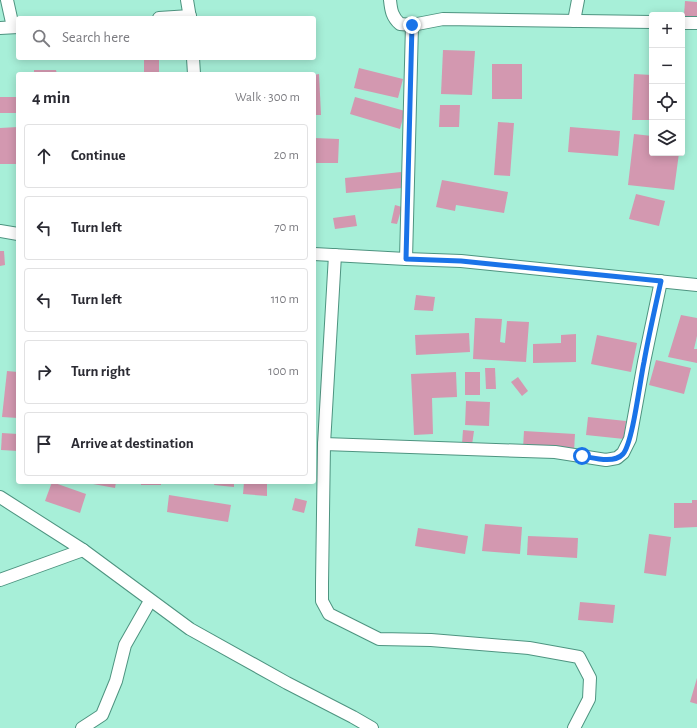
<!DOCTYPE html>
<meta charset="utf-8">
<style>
body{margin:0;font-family:"Alegreya Sans",sans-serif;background:#f7f7f7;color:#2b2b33}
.controls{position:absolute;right:12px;top:12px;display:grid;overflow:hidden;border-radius:4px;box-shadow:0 2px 10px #0003}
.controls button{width:36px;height:36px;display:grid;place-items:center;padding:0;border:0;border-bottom:1px solid #e1e1e2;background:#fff;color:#2b2b33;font:20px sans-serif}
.stop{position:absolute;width:12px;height:12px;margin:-9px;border:3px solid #1a73e8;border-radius:50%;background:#fff}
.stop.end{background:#1a73e8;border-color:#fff;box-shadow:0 1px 4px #0008}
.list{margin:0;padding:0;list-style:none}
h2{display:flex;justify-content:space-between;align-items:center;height:52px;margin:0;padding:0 16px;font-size:17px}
h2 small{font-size:13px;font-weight:400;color:#7c7c81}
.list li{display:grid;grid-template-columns:26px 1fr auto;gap:12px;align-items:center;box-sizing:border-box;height:64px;margin:0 8px 8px;padding:0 8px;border:1px solid #e1e1e2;border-radius:4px}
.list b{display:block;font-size:15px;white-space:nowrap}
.list em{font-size:13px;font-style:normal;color:#7c7c81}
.icon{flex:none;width:22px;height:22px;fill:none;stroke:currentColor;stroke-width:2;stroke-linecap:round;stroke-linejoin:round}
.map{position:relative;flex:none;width:697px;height:728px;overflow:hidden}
.search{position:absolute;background:#fff;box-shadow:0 2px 10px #0003;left:16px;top:16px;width:300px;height:44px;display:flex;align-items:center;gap:10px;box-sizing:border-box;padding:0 14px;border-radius:4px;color:#7c7c81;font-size:15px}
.panel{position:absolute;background:#fff;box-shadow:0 2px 10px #0003;left:16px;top:72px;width:300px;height:412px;border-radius:4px}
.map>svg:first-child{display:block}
.building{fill:#d398b0}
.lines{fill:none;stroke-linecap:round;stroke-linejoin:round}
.street-casing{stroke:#4e9480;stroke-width:14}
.street{stroke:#fff;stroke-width:12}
.route{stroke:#1a73e8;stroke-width:5}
</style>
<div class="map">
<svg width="697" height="728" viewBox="0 0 697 728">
<rect width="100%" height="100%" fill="#a7efd8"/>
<g class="building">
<polygon points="685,1 697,2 697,17 684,16"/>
<polygon points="443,50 475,51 472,95 441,94"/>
<rect x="144" y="58" width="15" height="16"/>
<rect x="492" y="64" width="30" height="35"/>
<polygon points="359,68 403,79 398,98 354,88"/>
<polygon points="34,70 56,70 57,74 34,74"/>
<polygon points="319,74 321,115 314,115 314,75"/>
<polygon points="634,74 652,75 652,120 632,120"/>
<rect x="0" y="97" width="18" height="16"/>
<polygon points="355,97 405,111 400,129 350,114"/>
<polygon points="440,105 460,105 459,127 439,127"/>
<polygon points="498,122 514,123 510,176 494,175"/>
<polygon points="18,127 18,152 16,152 16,164 0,164 0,128"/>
<polygon points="570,127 620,131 618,156 568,152"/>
<polygon points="634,134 652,136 652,153 679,153 674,190 628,185"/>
<polygon points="314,138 339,139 338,163 314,163"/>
<polygon points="401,172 402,188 346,193 345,178"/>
<polygon points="442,180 508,192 504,213 456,205 455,211 436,207"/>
<polygon points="636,194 665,201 659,226 629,219"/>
<polygon points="395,205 402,207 397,224 391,223"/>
<polygon points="355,215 357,226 335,229 333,218"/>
<polygon points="0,251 4,251 5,265 0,266"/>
<polygon points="416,295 435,297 433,311 414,310"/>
<polygon points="681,315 697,318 697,336 694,349 697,349 697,363 668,357"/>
<polygon points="475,318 502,319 500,342 505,343 507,321 529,322 526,362 473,359"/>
<polygon points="469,333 470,352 416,355 415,335"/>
<polygon points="576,334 576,362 533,363 533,344 561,343 561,335"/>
<polygon points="597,335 637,343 631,372 591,364"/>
<polygon points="656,360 691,368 684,394 649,385"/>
<polygon points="485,368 495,368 496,389 486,389"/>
<polygon points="7,371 18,372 18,418 2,417"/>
<polygon points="456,372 457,397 432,398 433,434 414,435 411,374"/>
<rect x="465" y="372" width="15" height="23"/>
<polygon points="518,377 528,391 522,396 511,382"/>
<polygon points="466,401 490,402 489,426 465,425"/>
<polygon points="588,417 626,421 624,439 586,435"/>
<polygon points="463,430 474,431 472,445 462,444"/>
<polygon points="524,431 575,434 574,451 523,448"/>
<polygon points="2,433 18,434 18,451 1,450"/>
<polygon points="52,482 86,494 80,513 45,501"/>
<polygon points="82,482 116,482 115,488"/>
<rect x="141" y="482" width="20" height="3"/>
<polygon points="215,482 234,482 234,487 214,485"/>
<polygon points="244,482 267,482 267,496 243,494"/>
<polygon points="169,495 231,505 228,522 167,512"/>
<polygon points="295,498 307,501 304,513 292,510"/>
<polygon points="692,500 697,500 697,527 674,528 674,503 692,503"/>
<polygon points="485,524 522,527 520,554 482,551"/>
<polygon points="418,528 468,536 465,554 415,546"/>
<polygon points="649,534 671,537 666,576 644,573"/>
<polygon points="528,536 578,538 577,558 527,555"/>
<polygon points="580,602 615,605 613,623 578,620"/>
<polygon points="697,678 697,704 690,702"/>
</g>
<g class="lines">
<defs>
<g id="street">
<polyline points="7,0 13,27"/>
<polyline points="187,0 190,18"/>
<path d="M390,0C391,10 392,17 400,24L412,25"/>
<polyline points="159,18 190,16"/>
<polyline points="574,21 578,0"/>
<polyline points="682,23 697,23"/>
<polyline points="0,28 18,27"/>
<polyline points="193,58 194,74"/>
<polyline points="0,231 18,234"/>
<polyline points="314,254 406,259 461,261 697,285"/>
<polyline points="335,255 324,444 322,584 322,601 329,614 379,639 431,640 529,648 579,657 590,678 589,699 574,728"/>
<polyline points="406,259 412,25 443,19 652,22"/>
<polyline points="324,444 555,452 606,460 617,458 623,453 630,439 644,362 661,281"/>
<polyline points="0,497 83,550 0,580"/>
<polyline points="83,550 190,629 287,683 353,717 372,728"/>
<polyline points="82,728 102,715 116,681 125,645 150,601"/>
</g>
</defs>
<use href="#street" class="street-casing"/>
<use href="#street" class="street"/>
</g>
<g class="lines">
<path class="route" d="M412,25L406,259L461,261L661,281C655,308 649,334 644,362C640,380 633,442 623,454C614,464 594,458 582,456"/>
</g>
</svg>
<div class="controls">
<button>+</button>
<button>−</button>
<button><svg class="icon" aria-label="locate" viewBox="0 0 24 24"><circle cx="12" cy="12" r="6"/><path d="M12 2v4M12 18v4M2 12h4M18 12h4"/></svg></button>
<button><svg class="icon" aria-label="layers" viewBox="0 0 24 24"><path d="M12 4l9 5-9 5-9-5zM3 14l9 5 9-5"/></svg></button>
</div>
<div class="stop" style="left:582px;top:456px"></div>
<div class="stop end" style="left:412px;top:25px"></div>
<div class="search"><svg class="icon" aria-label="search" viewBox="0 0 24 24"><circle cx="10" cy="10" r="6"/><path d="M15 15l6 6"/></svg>Search here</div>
<section class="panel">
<h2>4 min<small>Walk · 300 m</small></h2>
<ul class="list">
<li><svg class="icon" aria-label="ahead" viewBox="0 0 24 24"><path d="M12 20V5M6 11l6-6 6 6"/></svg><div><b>Continue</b></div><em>20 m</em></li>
<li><svg class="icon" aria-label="left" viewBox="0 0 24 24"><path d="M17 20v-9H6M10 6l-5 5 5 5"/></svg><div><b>Turn left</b></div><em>70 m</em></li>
<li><svg class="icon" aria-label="left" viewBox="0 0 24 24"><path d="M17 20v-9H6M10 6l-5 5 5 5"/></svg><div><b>Turn left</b></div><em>110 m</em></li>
<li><svg class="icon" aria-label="right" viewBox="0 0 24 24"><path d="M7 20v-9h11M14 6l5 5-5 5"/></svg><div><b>Turn right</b></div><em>100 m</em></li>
<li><svg class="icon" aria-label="arrive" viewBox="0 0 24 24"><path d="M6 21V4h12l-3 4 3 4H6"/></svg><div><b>Arrive at destination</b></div></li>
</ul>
</section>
</div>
